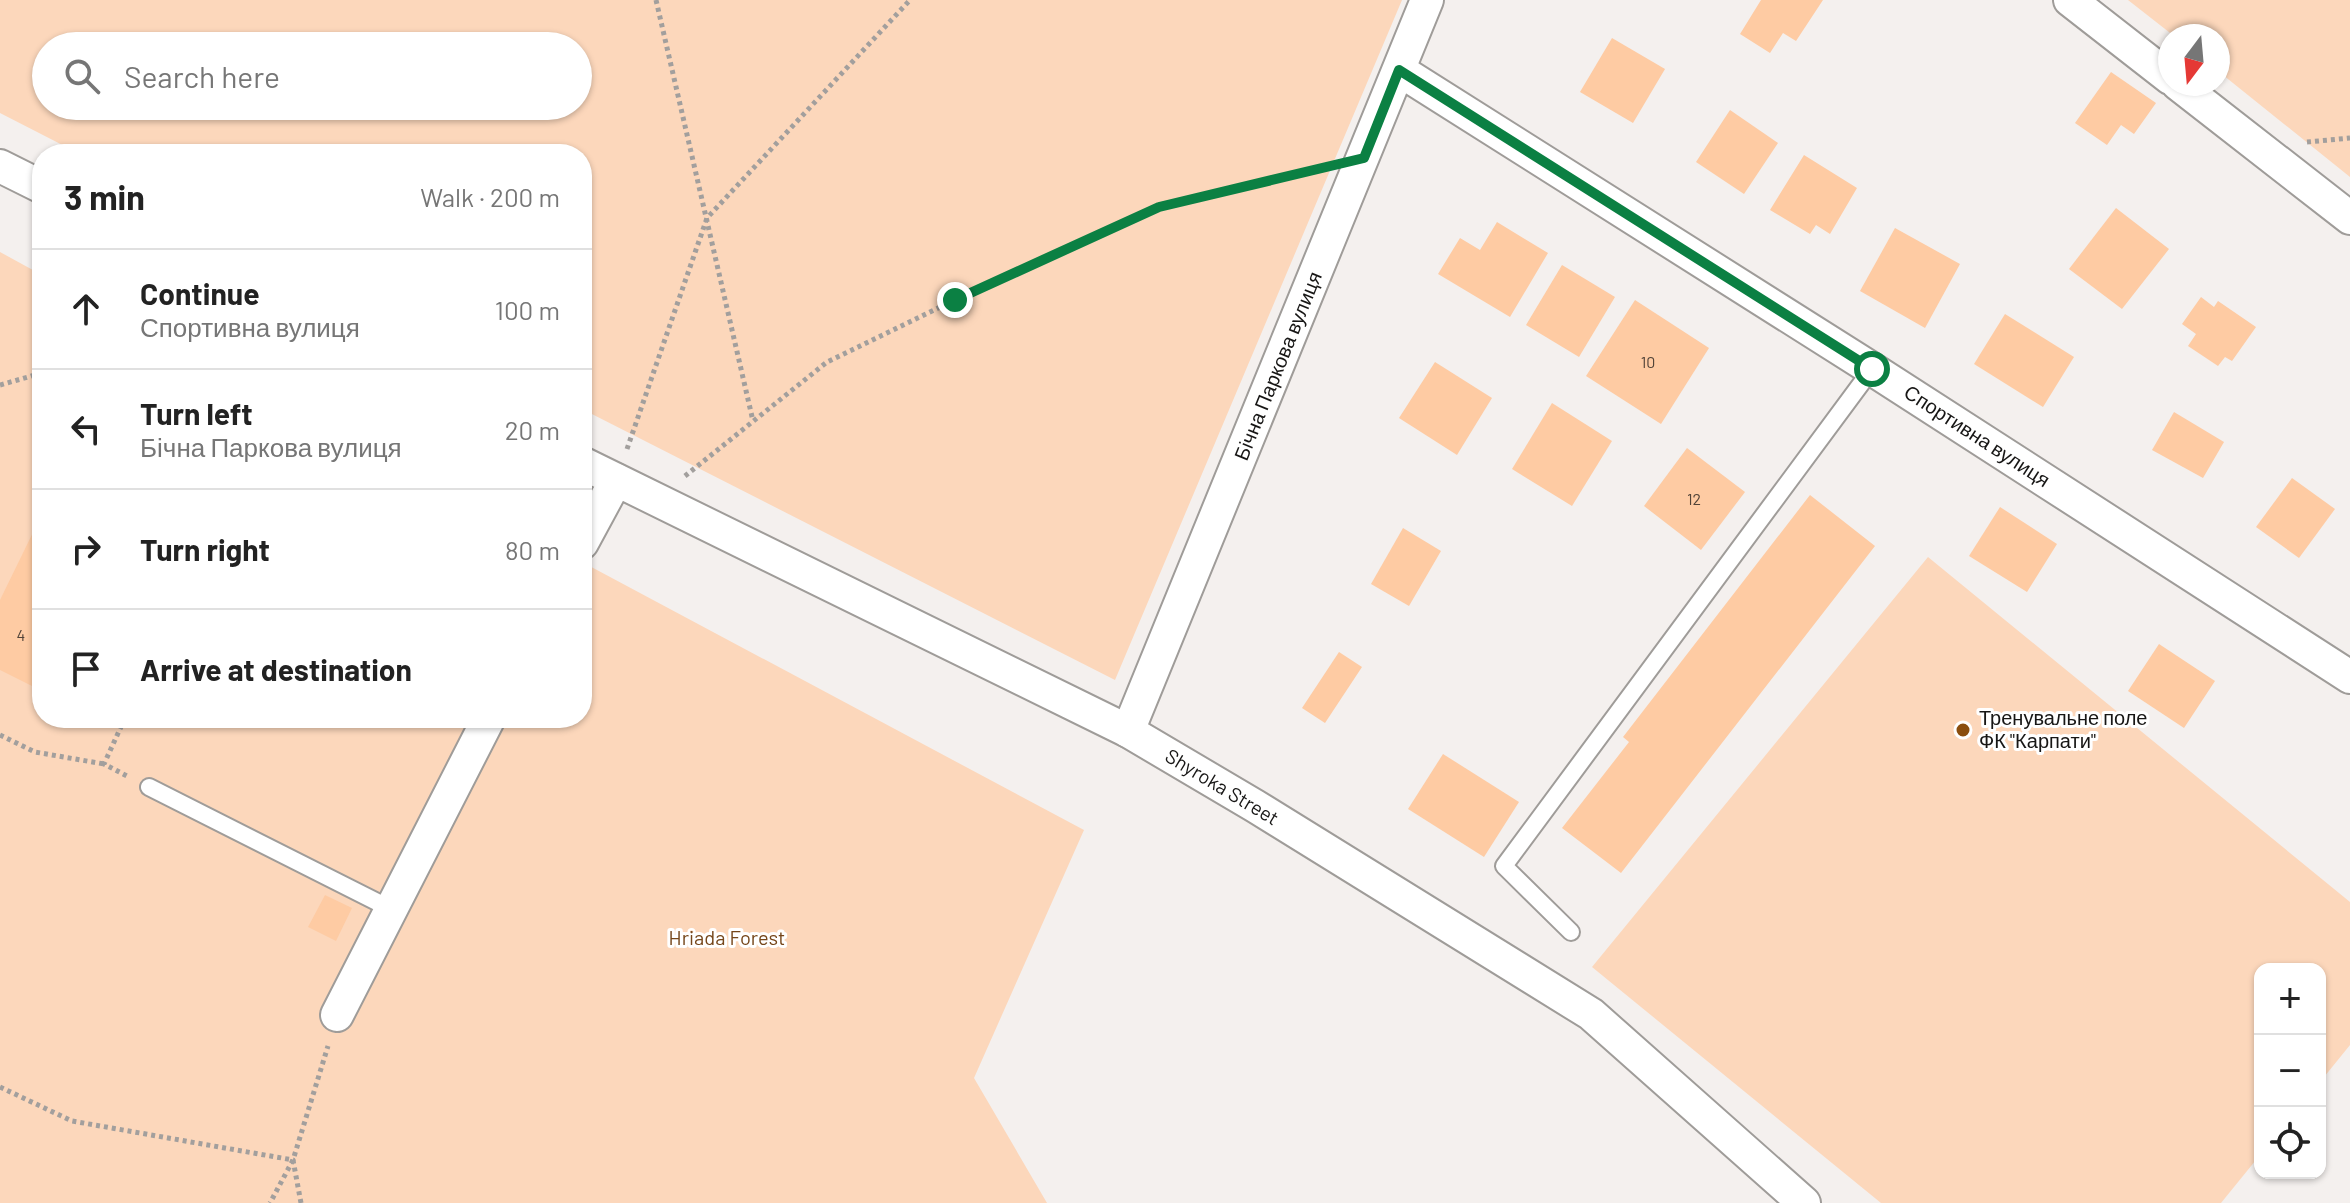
<!DOCTYPE html>
<meta charset="utf-8">
<style>
body{margin:0;font-family:Barlow,sans-serif;background:#f6f6f6;color:#222}
.controls{position:absolute;right:24px;bottom:24px;display:grid;overflow:hidden;border-radius:16px;box-shadow:0 2px 6px #0004}
.controls button{width:72px;height:72px;display:grid;place-items:center;padding:0;border:0;border-bottom:2px solid #e0e0e0;background:#fff;color:#222;font:40px sans-serif}
.compass{position:absolute;left:2158px;top:24px;width:72px;height:72px;border-radius:50%;background:#fff;box-shadow:0 2px 6px #0004;rotate:196deg}
.stop{position:absolute;width:24px;height:24px;margin:-18px;border:6px solid #0b8043;border-radius:50%;background:#fff}
.stop.end{background:#0b8043;border-color:#fff;box-shadow:0 2px 8px #0008}
.list{margin:0;padding:0;list-style:none}
h2{display:flex;justify-content:space-between;align-items:center;height:104px;margin:0;padding:0 32px;font-size:34px}
h2 small{font-size:26px;font-weight:400;color:#767676}
.list li{display:grid;grid-template-columns:52px 1fr auto;gap:24px;align-items:center;box-sizing:border-box;height:120px;padding:0 32px;border-top:2px solid #e0e0e0}
.list b{display:block;font-size:30px;white-space:nowrap}
.list p{margin:0;font-size:26px;white-space:nowrap;color:#767676}
.list em{font-size:26px;font-style:normal;color:#767676}
.icon{flex:none;width:44px;height:44px;fill:none;stroke:currentColor;stroke-width:2;stroke-linecap:round;stroke-linejoin:round}
.map{position:relative;flex:none;width:2350px;height:1203px;overflow:hidden}
.search{position:absolute;background:#fff;box-shadow:0 2px 6px #0004;left:32px;top:32px;width:560px;height:88px;display:flex;align-items:center;gap:20px;box-sizing:border-box;padding:0 28px;border-radius:44px;color:#767676;font-size:30px}
.panel{position:absolute;background:#fff;box-shadow:0 2px 6px #0004;left:32px;top:144px;width:560px;height:584px;border-radius:32px}
.map>svg:first-child{display:block}
.green{fill:#fcd7bb;fill-rule:evenodd}
.building{fill:#fecba3}
.lines{fill:none;stroke-linecap:round;stroke-linejoin:round}
.service-casing{stroke:#9f9c99;stroke-width:20}
.minor-casing{stroke:#9f9c99;stroke-width:36}
.path{stroke:#a29f9d;stroke-width:5;stroke-dasharray:4 4;stroke-linecap:butt}
.service{stroke:#fff;stroke-width:16}
.minor{stroke:#fff;stroke-width:32}
.route{stroke:#0b8043;stroke-width:10}
.poi-dot{fill:#8a4d0e;stroke:#fff;stroke-width:3}
.labels{text-anchor:middle;stroke-width:6;stroke-linejoin:round;paint-order:stroke}
.number-label{font-size:16px;fill:#514338}
.street-label{font-size:20px;fill:#171615;stroke:#fff}
.poi-label{font-size:20px;fill:#171615;stroke:#fff;text-anchor:start}
.park-label{font-size:20px;fill:#75461a;stroke:#fff}
</style>
<div class="map">
<svg width="2350" height="1203" viewBox="0 0 2350 1203">
<rect width="100%" height="100%" fill="#f4f0ee"/>
<g class="green">
<path d="M0,0H1402L1115,680L582,409V154H80L0,113ZM578,46V106H46V46Z"/>
<polygon points="2128,0 2350,0 2350,177 2218,71 2218,36 2174,36"/>
<polygon points="0,252 42,275 42,718 582,718 582,562 1084,830 974,1078 1047,1203 0,1203"/>
<polygon points="1928,557 2350,902 2350,1045 2320,1082 2320,969 2260,969 2260,1155 2221,1203 1881,1203 1592,967"/>
</g>
<g class="building">
<polygon points="1761,0 1823,0 1796,41 1783,33 1770,53 1740,34"/>
<polygon points="1612,38 1665,69 1633,123 1580,92"/>
<polygon points="2111,72 2156,103 2134,134 2121,125 2107,145 2075,123"/>
<polygon points="1730,110 1778,143 1744,194 1696,162"/>
<polygon points="1804,155 1857,188 1830,234 1816,225 1810,234 1770,210"/>
<polygon points="2116,208 2169,249 2122,309 2069,269"/>
<polygon points="1497,222 1548,253 1510,317 1438,274 1460,238 1480,250"/>
<polygon points="1895,228 1960,264 1925,328 1860,291"/>
<polygon points="1562,265 1615,297 1579,357 1526,325"/>
<polygon points="2201,297 2214,307 2218,301 2256,327 2232,361 2225,357 2218,366 2188,346 2196,334 2182,324"/>
<polygon points="1635,300 1709,348 1661,424 1586,376"/>
<polygon points="2005,314 2074,357 2043,407 1974,364"/>
<polygon points="1435,362 1492,398 1457,455 1399,418"/>
<polygon points="1552,403 1612,441 1572,506 1512,469"/>
<polygon points="2174,412 2224,442 2203,478 2152,450"/>
<polygon points="1687,448 1745,492 1701,550 1644,506"/>
<polygon points="2292,478 2335,509 2299,558 2256,527"/>
<polygon points="1810,495 1875,546 1621,873 1562,828 1629,742 1623,737"/>
<polygon points="2000,507 2057,544 2027,592 1969,556"/>
<polygon points="42,514 42,691 0,670 0,600"/>
<polygon points="1403,528 1441,551 1409,606 1371,584"/>
<polygon points="2159,644 2215,681 2184,728 2128,691"/>
<polygon points="1339,652 1362,667 1325,723 1302,708"/>
<polygon points="1443,754 1519,802 1484,857 1408,809"/>
<polygon points="325,895 352,908 336,941 308,927"/>
</g>
<g class="lines">
<defs>
<g id="service">
<polyline points="149,787 389,908"/>
<polyline points="1571,932 1504,866 1872,369"/>
</g>
<g id="minor">
<polyline points="2070,0 2170,78"/>
<polyline points="1399,70 1872,369 2350,677"/>
<polyline points="2178,84 2350,218"/>
<polyline points="0,166 42,187"/>
<polyline points="582,463 1128,731 1255,806 1591,1014 1804,1203"/>
<polyline points="582,543 616,480"/>
<polyline points="1128,731 1427,0"/>
<polyline points="337,1015 489,718"/>
</g>
</defs>
<use href="#service" class="service-casing"/>
<use href="#minor" class="minor-casing"/>
<g class="path">
<polyline points="656,0 753,421"/>
<polyline points="2307,142 2350,138"/>
<polyline points="0,385 42,373"/>
<polyline points="627,449 707,218 910,0"/>
<polyline points="685,476 827,362 955,300 1159,207 1324,168"/>
<polyline points="125,718 104,764 127,776"/>
<polyline points="0,735 35,752 104,764"/>
<polyline points="0,1087 72,1121 293,1160 270,1203"/>
<polyline points="301,1203 293,1160 328,1046"/>
</g>
<use href="#service" class="service"/>
<use href="#minor" class="minor"/>
</g>
<g class="lines">
<polyline class="route" points="955,300 1159,207 1364,158 1399,70 1872,369"/>
</g>
<circle class="poi-dot" cx="1963" cy="730" r="8"/>
<g class="labels">
<g class="number-label">
<text x="1648" y="368">10</text>
<text x="1694" y="505">12</text>
<text x="21" y="641">4</text>
</g>
<g class="street-label">
<text transform="translate(1278 366) rotate(-68)" y="7">Бічна Паркова вулиця</text>
<text transform="translate(1977 436) rotate(33)" y="7">Спортивна вулиця</text>
<text transform="translate(1222 787) rotate(31)" y="7">Shyroka Street</text>
</g>
<g class="poi-label">
<text x="1979" y="725">Тренувальне поле<tspan x="1979" dy="23">ФК "Карпати"</tspan></text>
</g>
<g class="park-label">
<text x="727" y="945">Hriada Forest</text>
</g>
</g>
</svg>
<div class="controls">
<button>+</button>
<button>−</button>
<button><svg class="icon" aria-label="locate" viewBox="0 0 24 24"><circle cx="12" cy="12" r="6"/><path d="M12 2v4M12 18v4M2 12h4M18 12h4"/></svg></button>
</div>
<svg class="compass" viewBox="-18 -18 36 36"><path d="M0-13l5 13h-10z" fill="#e53935"/><path d="M0 13l5-13h-10z" fill="#767676"/></svg>
<div class="stop" style="left:1872px;top:369px"></div>
<div class="stop end" style="left:955px;top:300px"></div>
<div class="search"><svg class="icon" aria-label="search" viewBox="0 0 24 24"><circle cx="10" cy="10" r="6"/><path d="M15 15l6 6"/></svg>Search here</div>
<section class="panel">
<h2>3 min<small>Walk · 200 m</small></h2>
<ul class="list">
<li><svg class="icon" aria-label="ahead" viewBox="0 0 24 24"><path d="M12 20V5M6 11l6-6 6 6"/></svg><div><b>Continue</b><p>Спортивна вулиця</p></div><em>100 m</em></li>
<li><svg class="icon" aria-label="left" viewBox="0 0 24 24"><path d="M17 20v-9H6M10 6l-5 5 5 5"/></svg><div><b>Turn left</b><p>Бічна Паркова вулиця</p></div><em>20 m</em></li>
<li><svg class="icon" aria-label="right" viewBox="0 0 24 24"><path d="M7 20v-9h11M14 6l5 5-5 5"/></svg><div><b>Turn right</b></div><em>80 m</em></li>
<li><svg class="icon" aria-label="arrive" viewBox="0 0 24 24"><path d="M6 21V4h12l-3 4 3 4H6"/></svg><div><b>Arrive at destination</b></div></li>
</ul>
</section>
</div>
